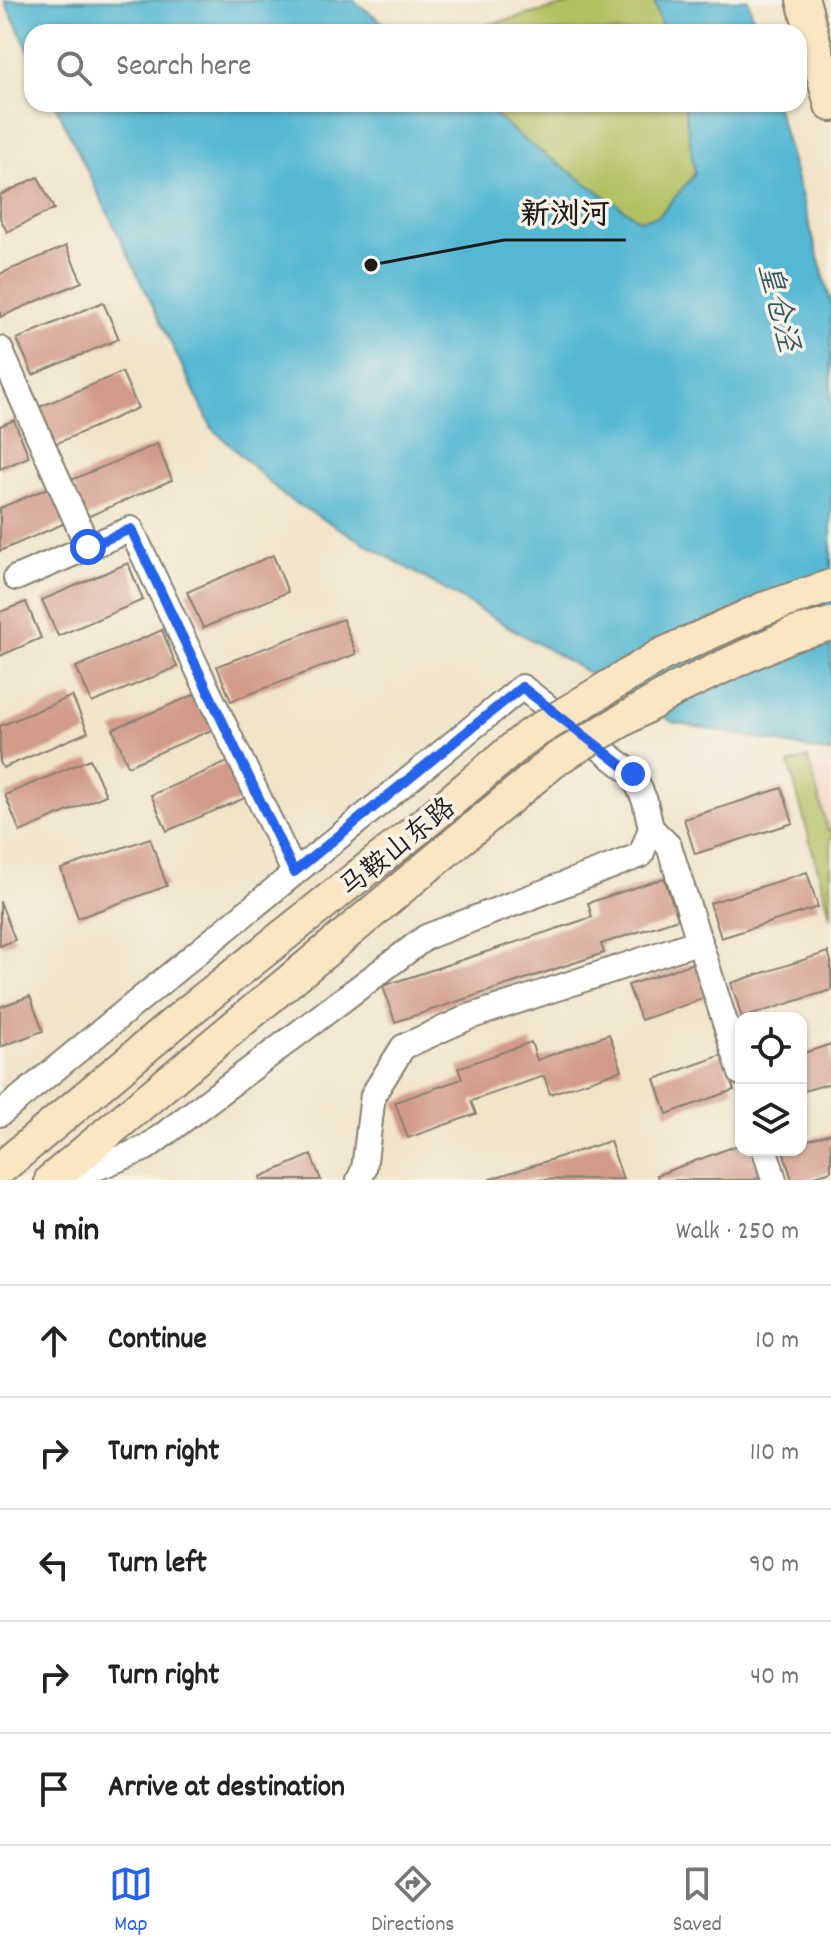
<!DOCTYPE html>
<meta charset="utf-8">
<style>
body{margin:0;font-family:Dekko,"LXGW WenKai TC",sans-serif;background:#f6f6f6;color:#222}
.controls{position:absolute;right:24px;bottom:24px;display:grid;overflow:hidden;border-radius:16px;box-shadow:0 2px 6px #0004}
.controls button{width:72px;height:72px;display:grid;place-items:center;padding:0;border:0;border-bottom:2px solid #e0e0e0;background:#fff;color:#222;font:40px sans-serif}
.stop{position:absolute;width:24px;height:24px;margin:-18px;border:6px solid #2563eb;border-radius:50%;background:#fff}
.stop.end{background:#2563eb;border-color:#fff;box-shadow:0 2px 8px #0008}
.list{margin:0;padding:0;list-style:none}
h2{display:flex;justify-content:space-between;align-items:center;height:104px;margin:0;padding:0 32px;font-size:34px}
h2 small{font-size:26px;font-weight:400;color:#767676}
.list li{display:grid;grid-template-columns:52px 1fr auto;gap:24px;align-items:center;box-sizing:border-box;height:112px;padding:0 32px;border-top:2px solid #e0e0e0}
.list b{display:block;font-size:30px;white-space:nowrap}
.list em{font-size:26px;font-style:normal;color:#767676}
.icon{flex:none;width:44px;height:44px;fill:none;stroke:currentColor;stroke-width:2;stroke-linecap:round;stroke-linejoin:round}
.map{position:relative;flex:none;width:831px;height:1180px;overflow:hidden}
.search{position:absolute;background:#fff;box-shadow:0 2px 6px #0004;left:24px;right:24px;top:24px;height:88px;display:flex;align-items:center;gap:20px;box-sizing:border-box;padding:0 28px;border-radius:24px;color:#767676;font-size:30px}
.sheet{height:664px;background:#fff}
nav{display:flex;justify-content:space-around;align-items:center;box-sizing:border-box;height:112px;border-top:2px solid #e0e0e0;background:#fff;font-size:22px;color:#767676}
nav a{display:grid;justify-items:center;gap:4px}
nav .on{color:#2563eb}
.map>svg:first-child{display:block}
.built{fill:#f5d2c2}
.green{fill:#b2c062;stroke:#676e3f;stroke-width:2}
.water{fill:#55b8d3;stroke:#386a78;stroke-width:2}
.building{fill:#d29a88}
.lines{fill:none;stroke-linecap:round;stroke-linejoin:round}
.street-casing{stroke:#868072;stroke-width:28}
.secondary-casing{stroke:#868072;stroke-width:36}
.street{stroke:#fff;stroke-width:24}
.secondary{stroke:#fbe6c3;stroke-width:32}
.secondary-bridge-casing{stroke:#868072;stroke-width:36;stroke-linecap:butt}
.secondary-bridge{stroke:#fbe6c3;stroke-width:32}
.route{stroke:#2563eb;stroke-width:10}
.labels{text-anchor:middle;stroke-width:7;stroke-linejoin:round;paint-order:stroke}
.street-label{font-size:28px;fill:#1c1c1c;stroke:#f7f3e8}
.water-label{font-size:30px;font-style:italic;fill:#335a65;stroke:#f7f3e8}
.leader{fill:none;stroke:#1c1c1c;stroke-width:3}
.callout-dot{fill:#1c1c1c;stroke:#f7f3e8;stroke-width:3}
.callout-label{font-size:30px;text-anchor:middle;font-weight:bold;fill:#1c1c1c;stroke:#f7f3e8;stroke-width:7;stroke-linejoin:round;paint-order:stroke}
</style>
<div class="map">
<svg width="831" height="1180" viewBox="0 0 831 1180">
<rect width="100%" height="100%" fill="#f7f3e8"/>
<filter id="ink" filterUnits="userSpaceOnUse"><feTurbulence type="fractalNoise" baseFrequency=".0125" numOctaves="2"/><feDisplacementMap in="SourceGraphic" scale="16" xChannelSelector="R" yChannelSelector="G"/><feConvolveMatrix kernelMatrix="1 2 1 2 8 2 1 2 1" color-interpolation-filters="sRGB"/></filter>
<filter id="wash" filterUnits="userSpaceOnUse"><feTurbulence type="fractalNoise" baseFrequency=".006" numOctaves="4" result="noise"/><feDisplacementMap in="SourceGraphic" scale="32" xChannelSelector="R" yChannelSelector="G"/><feGaussianBlur stdDeviation="1.8" result="paint"/><feColorMatrix in="noise" values="0 0 0 0 0 0 0 0 0 0 0 0 0 0 0 0 0 1.4 0 .05"/><feComposite in="paint" operator="in"/></filter>
<g filter="url(#wash)">
<rect width="100%" height="100%" fill="#f1e4c9"/>
<polygon class="built" points="789,764 831,769 831,921"/>
<g class="green">
<polygon points="587,0 654,0 663,32 458,32"/>
<polygon points="482,104 684,104 695,174 659,216 639,220 524,140"/>
<polygon points="808,758 828,831 831,829 831,918 789,764"/>
</g>
<g class="water">
<polygon points="4,0 353,0 395,32 32,32 32,57"/>
<polygon points="654,0 748,0 757,32 663,32"/>
<polygon points="55,104 482,104 524,140 640,220 659,216 695,174 684,104 776,104 831,303 831,753 673,722 285,497 212,428"/>
</g>
<g id="blocks">
<g class="building">
<polygon points="38,177 54,209 7,232 0,218 0,195"/>
<polygon points="66,246 82,282 0,317 0,274"/>
<polygon points="103,302 119,339 33,375 17,339"/>
<polygon points="122,372 138,408 53,445 37,408"/>
<polygon points="14,420 29,457 0,469 0,426"/>
<polygon points="157,444 172,480 87,517 71,480"/>
<polygon points="55,485 70,521 0,551 0,508"/>
<polygon points="273,555 288,592 203,628 187,592"/>
<polygon points="128,563 143,600 58,636 42,600"/>
<polygon points="26,602 41,638 0,656 0,612"/>
<polygon points="343,619 356,654 231,701 217,666"/>
<polygon points="162,630 177,667 92,703 76,667"/>
<polygon points="198,693 214,729 128,766 113,729"/>
<polygon points="72,696 88,732 3,768 0,762 0,726"/>
<polygon points="237,758 252,795 167,831 151,795"/>
<polygon points="90,759 106,795 20,832 5,795"/>
<polygon points="782,788 793,823 695,854 684,819"/>
<polygon points="150,838 167,886 78,918 61,869"/>
<polygon points="807,872 818,907 721,938 710,903"/>
<polygon points="664,878 678,919 601,944 604,953 395,1022 383,986 592,917 588,903"/>
<polygon points="0,901 15,940 0,946"/>
<polygon points="828,952 831,961 831,990 742,1018 731,983"/>
<polygon points="696,962 708,997 641,1020 628,985"/>
<polygon points="30,996 43,1031 0,1047 0,1007"/>
<polygon points="609,1034 622,1070 550,1094 544,1076 471,1101 476,1114 408,1138 395,1102 462,1079 458,1068 531,1042 537,1060"/>
<polygon points="831,1044 831,1083 801,1092 801,1054"/>
<polygon points="722,1055 734,1090 667,1114 655,1079"/>
<polygon points="831,1133 831,1171 803,1180 792,1180 783,1150 801,1150 801,1142"/>
<polygon points="610,1141 623,1179 490,1180 490,1179"/>
<polygon points="741,1144 741,1150 754,1150 764,1176 753,1180 658,1180 657,1175"/>
<polygon points="311,1155 321,1180 261,1180 260,1177"/>
</g>
</g>
</g>
<g filter="url(#ink)">
<use href="#blocks" fill-opacity="0" stroke="#868072" stroke-width="2"/>
<g class="lines">
<defs>
<g id="street">
<polyline points="0,349 88,547"/>
<polyline points="16,578 131,529 294,872"/>
<polyline points="651,828 669,846 741,1073"/>
<polyline points="0,1114 522,687 633,774 645,801 651,828 641,855 426,937 146,1148 66,1180"/>
<polyline points="765,1150 774,1180"/>
<polyline points="359,1180 364,1169 373,1095 403,1047 469,1017 700,941"/>
</g>
<g id="secondary">
<polyline points="803,0 831,105"/>
<polyline points="0,1169 185,1014"/>
<polyline points="51,1180 210,1047"/>
</g>
</defs>
<use href="#street" class="street-casing"/>
<use href="#secondary" class="secondary-casing"/>
<use href="#street" class="street"/>
<use href="#secondary" class="secondary"/>
<defs>
<g id="secondary-bridge">
<polyline points="185,1014 420,827 528,736 661,655 763,609 831,586"/>
<polyline points="210,1047 558,758 678,688 791,635 831,624"/>
</g>
</defs>
<use href="#secondary-bridge" class="secondary-bridge-casing"/>
<use href="#secondary-bridge" class="secondary-bridge"/>
</g>
</g>
<g class="lines" filter="url(#ink)">
<polyline class="route" points="88,547 131,529 294,872 522,687 633,774"/>
</g>
<g class="labels">
<g class="street-label">
<text transform="translate(396 846) rotate(-39)" y="10">马鞍山东路</text>
</g>
<g class="water-label">
<text transform="translate(780 307) rotate(76)" y="10">皇仓泾</text>
</g>
</g>
<path class="leader" d="M371 265L504 240H626"/>
<circle class="callout-dot" cx="371" cy="265" r="8"/>
<g class="callout-label">
<text x="565" y="223">新浏河</text>
</g>
</svg>
<div class="controls">
<button><svg class="icon" aria-label="locate" viewBox="0 0 24 24"><circle cx="12" cy="12" r="6"/><path d="M12 2v4M12 18v4M2 12h4M18 12h4"/></svg></button>
<button><svg class="icon" aria-label="layers" viewBox="0 0 24 24"><path d="M12 4l9 5-9 5-9-5zM3 14l9 5 9-5"/></svg></button>
</div>
<div class="stop" style="left:88px;top:547px"></div>
<div class="stop end" style="left:633px;top:774px"></div>
<div class="search"><svg class="icon" aria-label="search" viewBox="0 0 24 24"><circle cx="10" cy="10" r="6"/><path d="M15 15l6 6"/></svg>Search here</div>
</div>
<section class="sheet">
<h2>4 min<small>Walk · 250 m</small></h2>
<ul class="list">
<li><svg class="icon" aria-label="ahead" viewBox="0 0 24 24"><path d="M12 20V5M6 11l6-6 6 6"/></svg><div><b>Continue</b></div><em>10 m</em></li>
<li><svg class="icon" aria-label="right" viewBox="0 0 24 24"><path d="M7 20v-9h11M14 6l5 5-5 5"/></svg><div><b>Turn right</b></div><em>110 m</em></li>
<li><svg class="icon" aria-label="left" viewBox="0 0 24 24"><path d="M17 20v-9H6M10 6l-5 5 5 5"/></svg><div><b>Turn left</b></div><em>90 m</em></li>
<li><svg class="icon" aria-label="right" viewBox="0 0 24 24"><path d="M7 20v-9h11M14 6l5 5-5 5"/></svg><div><b>Turn right</b></div><em>40 m</em></li>
<li><svg class="icon" aria-label="arrive" viewBox="0 0 24 24"><path d="M6 21V4h12l-3 4 3 4H6"/></svg><div><b>Arrive at destination</b></div></li>
</ul>
</section>
<nav>
<a class="on"><svg class="icon" aria-label="map" viewBox="0 0 24 24"><path d="M3 6l6-2 6 2 6-2v14l-6 2-6-2-6 2zM9 4v14M15 6v14"/></svg>Map</a>
<a><svg class="icon" aria-label="directions" viewBox="0 0 24 24"><path d="M12 3l9 9-9 9-9-9zM9 14v-3h6M13 9l2 2-2 2"/></svg>Directions</a>
<a><svg class="icon" aria-label="saved" viewBox="0 0 24 24"><path d="M7 4h10v16l-5-4-5 4z"/></svg>Saved</a>
</nav>
